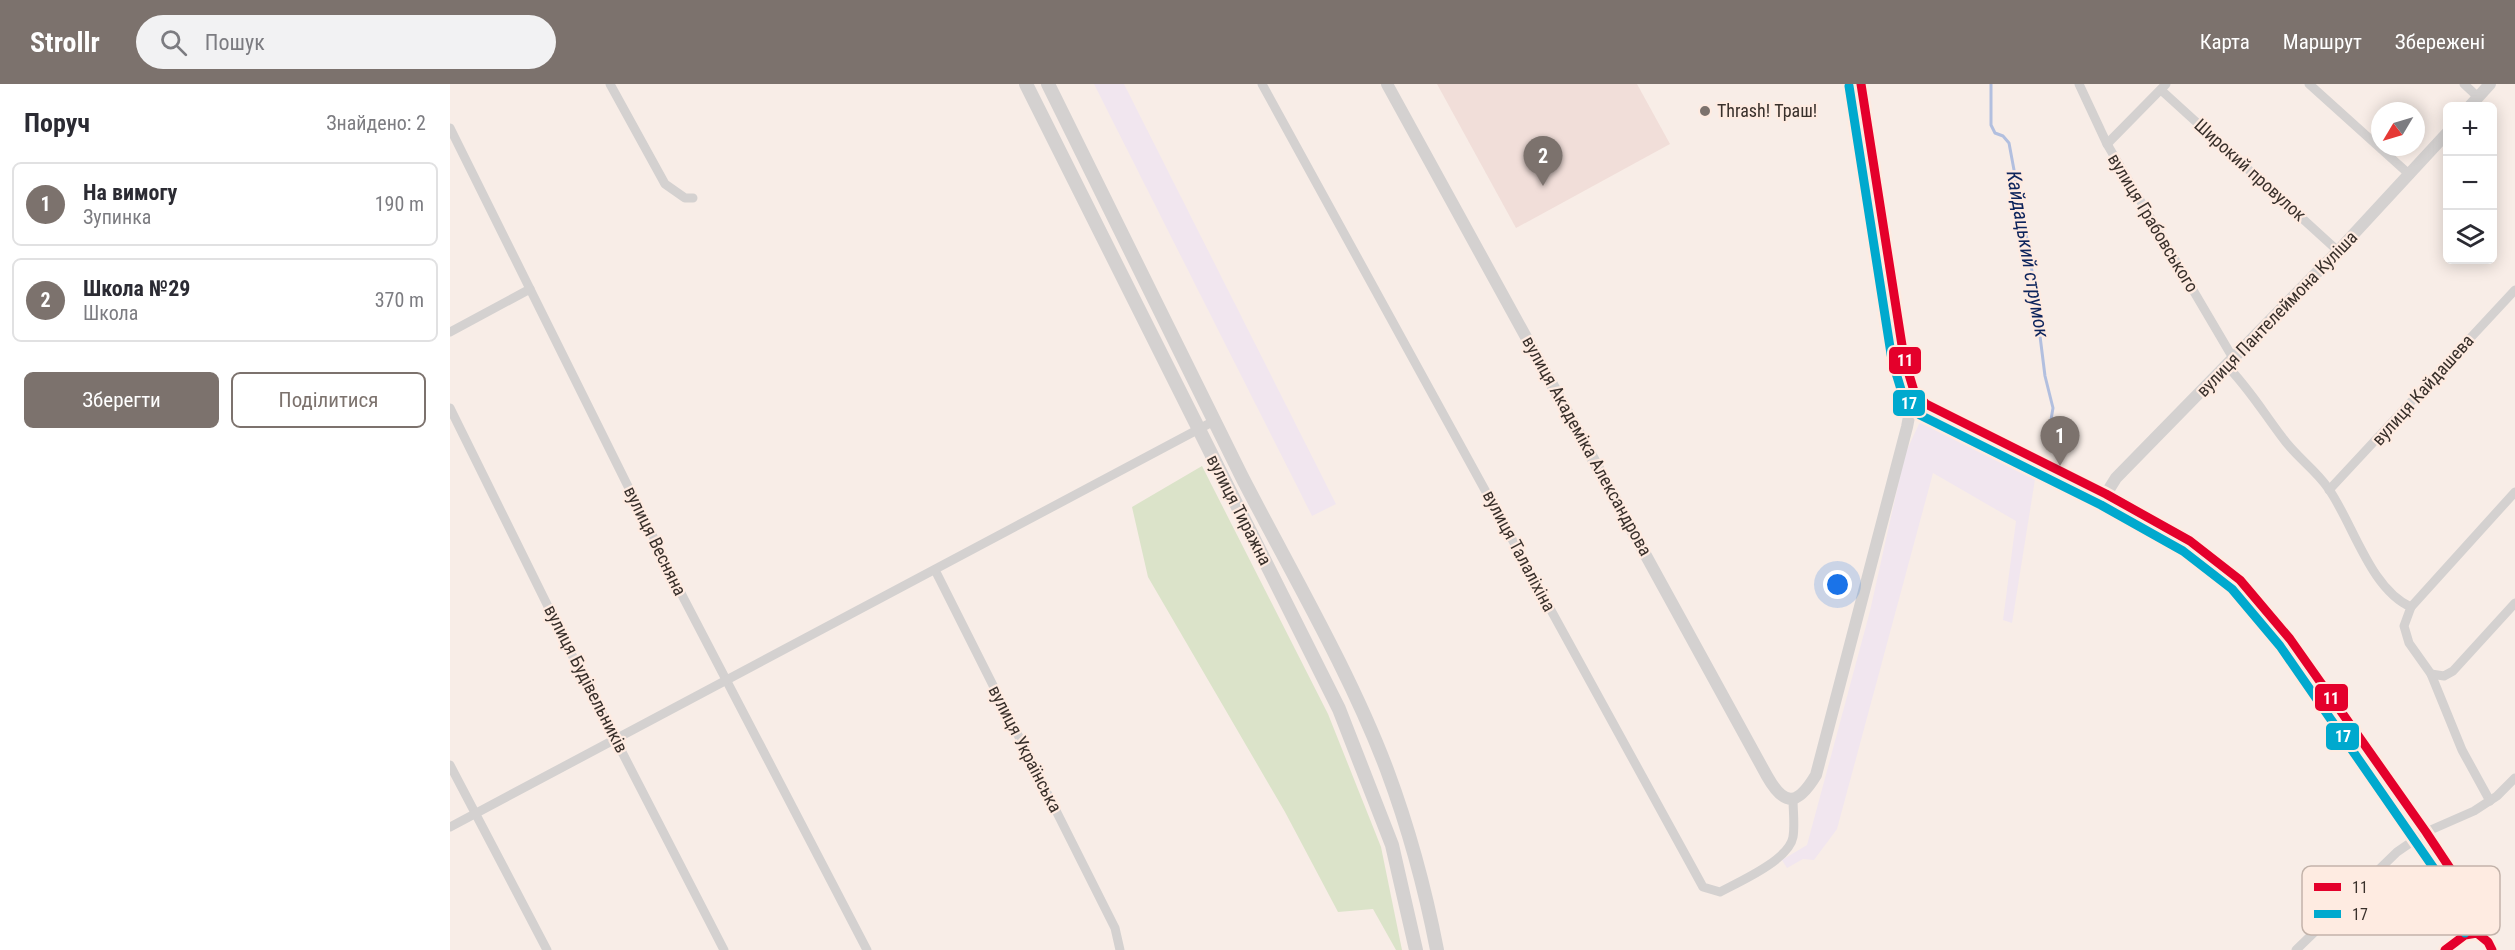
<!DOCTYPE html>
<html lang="uk">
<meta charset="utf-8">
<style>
body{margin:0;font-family:"Roboto Condensed",sans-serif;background:#f2f2f3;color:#2b2b33}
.controls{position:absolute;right:18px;top:18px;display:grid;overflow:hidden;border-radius:9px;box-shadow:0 3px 15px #0003}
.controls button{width:54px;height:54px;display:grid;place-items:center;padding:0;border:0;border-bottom:2px solid #e1e1e2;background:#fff;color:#2b2b33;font:30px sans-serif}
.compass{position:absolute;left:1921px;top:18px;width:54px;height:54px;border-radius:50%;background:#fff;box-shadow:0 3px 15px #0003;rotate:232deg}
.you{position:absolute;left:1388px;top:501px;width:21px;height:21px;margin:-15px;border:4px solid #fff;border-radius:50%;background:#1a73e8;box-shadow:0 0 0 9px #1a73e833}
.badge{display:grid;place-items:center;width:39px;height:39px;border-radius:50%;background:#7c726d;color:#fff;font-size:20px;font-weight:700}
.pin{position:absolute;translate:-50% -50px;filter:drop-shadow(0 2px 3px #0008)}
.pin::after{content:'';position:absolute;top:32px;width:21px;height:18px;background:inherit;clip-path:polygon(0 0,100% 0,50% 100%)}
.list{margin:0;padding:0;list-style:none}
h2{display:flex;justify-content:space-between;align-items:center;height:78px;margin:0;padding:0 24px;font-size:26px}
h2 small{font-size:20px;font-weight:400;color:#7c7c81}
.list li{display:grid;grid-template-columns:39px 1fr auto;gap:18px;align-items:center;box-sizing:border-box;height:84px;margin:0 12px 12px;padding:0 12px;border:2px solid #e1e1e2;border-radius:9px}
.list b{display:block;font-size:22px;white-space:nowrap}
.list p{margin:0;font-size:20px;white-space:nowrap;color:#7c7c81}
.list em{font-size:20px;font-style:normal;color:#7c7c81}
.actions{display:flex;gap:12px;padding:18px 24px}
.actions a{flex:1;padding:14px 0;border:2px solid #7c726d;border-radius:9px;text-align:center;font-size:21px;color:#7c726d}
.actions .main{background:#7c726d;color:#fff}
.icon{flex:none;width:33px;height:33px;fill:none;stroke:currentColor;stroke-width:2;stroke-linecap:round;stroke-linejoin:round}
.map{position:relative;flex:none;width:2065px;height:866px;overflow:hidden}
header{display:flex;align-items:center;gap:36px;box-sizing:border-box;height:84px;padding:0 30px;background:#7c726d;color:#fff}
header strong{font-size:28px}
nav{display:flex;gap:33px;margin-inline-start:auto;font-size:21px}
.search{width:420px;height:54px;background:#f2f2f3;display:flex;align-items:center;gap:15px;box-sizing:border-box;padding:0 21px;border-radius:33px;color:#7c7c81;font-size:22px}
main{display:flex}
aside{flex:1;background:#fff}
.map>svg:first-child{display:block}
.industrial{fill:#f1e6ef}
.education{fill:#f1ded9}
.green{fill:#dbe3c9}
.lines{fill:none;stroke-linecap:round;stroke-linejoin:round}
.stream{stroke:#b2bfdf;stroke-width:3}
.street{stroke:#d4d1d0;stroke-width:9}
.secondary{stroke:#d4d1d0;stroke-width:12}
.primary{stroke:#d4d1d0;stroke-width:14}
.bus-1-casing{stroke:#feebe1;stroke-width:14}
.bus-2-casing{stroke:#feebe1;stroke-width:14}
.bus-1{stroke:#e4002b;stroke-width:9}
.bus-2{stroke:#00a9ce;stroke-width:9}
.poi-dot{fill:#7c726d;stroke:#feebe1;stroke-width:2}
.labels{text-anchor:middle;stroke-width:4.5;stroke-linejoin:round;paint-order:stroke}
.poi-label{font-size:18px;fill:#39302b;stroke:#feebe1;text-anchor:start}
.street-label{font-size:18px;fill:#39302b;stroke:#feebe1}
.water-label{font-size:20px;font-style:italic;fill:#0d245c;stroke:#feebe1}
.key{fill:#feebe1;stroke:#c3b3aa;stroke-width:1.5}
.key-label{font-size:16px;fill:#39302b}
.line-badge{stroke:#feebe1;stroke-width:2}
.badge-label{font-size:16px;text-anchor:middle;font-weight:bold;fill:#fff}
</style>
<header>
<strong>Strollr</strong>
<div class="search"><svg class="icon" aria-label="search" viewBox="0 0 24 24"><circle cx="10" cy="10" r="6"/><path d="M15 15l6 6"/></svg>Пошук</div>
<nav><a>Карта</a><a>Маршрут</a><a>Збережені</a></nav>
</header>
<main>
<aside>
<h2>Поруч<small>Знайдено: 2</small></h2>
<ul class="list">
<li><span class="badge">1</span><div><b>На вимогу</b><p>Зупинка</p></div><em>190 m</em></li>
<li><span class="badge">2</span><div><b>Школа №29</b><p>Школа</p></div><em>370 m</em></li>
</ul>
<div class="actions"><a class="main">Зберегти</a><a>Поділитися</a></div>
</aside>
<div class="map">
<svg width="2065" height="866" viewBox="0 0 2065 866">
<rect width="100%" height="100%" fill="#f8ede7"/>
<g class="industrial">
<polygon points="644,0 674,0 886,420 862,432"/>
<polygon points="1477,334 1586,389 1562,539 1553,536 1566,437 1483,389 1387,745 1364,776 1353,775 1337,784 1332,776 1357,761 1420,527 1455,370 1469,340"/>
</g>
<polygon class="education" points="987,0 1187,0 1220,60 1066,144"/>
<polygon class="green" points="752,382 878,630 931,763 952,866 946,866 923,825 888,828 835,728 698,493 682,423"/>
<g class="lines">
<polyline class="stream" points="1541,0 1541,41 1545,49 1553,52 1559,59 1580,172 1595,292 1603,324 1599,347"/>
<g class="street">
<polyline points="160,0 215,100 235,114 243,114"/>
<path d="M812,0L1253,803L1270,808C1289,798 1339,776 1343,753C1345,741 1343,727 1343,715"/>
<polyline points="1629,0 1657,60 1783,274"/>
<polyline points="1859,0 1960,91"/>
<polyline points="2014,0 2028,13"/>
<polyline points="1711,6 1888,167"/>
<polyline points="0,44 234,515 417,866"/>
<polyline points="1657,60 1716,0"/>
<polyline points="0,248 80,205"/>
<path d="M1776,281C1798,303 1813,328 1832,353C1845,372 1865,385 1878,404C1903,439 1920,505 1961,523L1954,542L1959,559L1981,590L2012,666L2040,717"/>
<polyline points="0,324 123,573 274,866"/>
<polyline points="1879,406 2065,206"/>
<polyline points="485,486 665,844 670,866"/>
<polyline points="1961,523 2065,408"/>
<polyline points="1981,590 1994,592 2003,587 2065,519"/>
<polyline points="0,681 97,866"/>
<polyline points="0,743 764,337"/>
<polyline points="1846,866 1947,768 1976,748 2024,727 2047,712 2065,694"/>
</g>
<g class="secondary">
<path d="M937,0L1317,692C1335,724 1348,721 1366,691L1457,343L1464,307L1454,274L1411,0"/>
<polyline points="2020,22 2040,0"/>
<polyline points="1464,307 1476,320 1594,381 1656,410 1740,457 1790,496 1840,555 1976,748 2021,816 2027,831 2027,849"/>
<polyline points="1656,410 1666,394 1888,167 1998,48"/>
<polyline points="1995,866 2015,851 2027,849 2038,858 2042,866"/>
</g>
<g class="primary">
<polyline points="576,0 889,625 942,761 966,866"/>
<path d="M598,0C663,132 727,264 793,395C841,488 900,588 937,686C959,745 975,804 987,866"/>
</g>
<defs>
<g id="bus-1">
<polyline points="1411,0 1454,274 1464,307 1476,320 1656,410 1740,457 1790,496 1840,555 1976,748 2021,816 2027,831 2027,849"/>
<polyline points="1995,866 2015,851 2027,849 2038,858 2042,866"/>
</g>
<polyline id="bus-2" points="1399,2 1442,276 1453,312 1470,331 1651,421 1733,467 1782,505 1830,562 2010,822 2015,833 2015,849"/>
</defs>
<use href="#bus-1" class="bus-1-casing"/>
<use href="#bus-2" class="bus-2-casing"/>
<use href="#bus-1" class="bus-1"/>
<use href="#bus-2" class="bus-2"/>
</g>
<circle class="poi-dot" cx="1255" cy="27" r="6"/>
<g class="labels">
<g class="poi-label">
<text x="1267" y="33">Thrash! Траш!</text>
</g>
<g class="street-label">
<text transform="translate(1800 86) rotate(42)" y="6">Широкий провулок</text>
<text transform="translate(1703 139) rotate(59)" y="6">вулиця Грабовського</text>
<text transform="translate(1827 230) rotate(-46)" y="6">вулиця Пантелеймона Куліша</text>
<text transform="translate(1973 306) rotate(-48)" y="6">вулиця Кайдашева</text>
<text transform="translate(1137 362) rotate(61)" y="6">вулиця Академіка Александрова</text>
<text transform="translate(789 426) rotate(63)" y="6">вулиця Тиражна</text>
<text transform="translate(205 457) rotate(64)" y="6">вулиця Весняна</text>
<text transform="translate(1069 467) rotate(62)" y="6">вулиця Талаліхіна</text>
<text transform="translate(136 595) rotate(63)" y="6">вулиця Будівельників</text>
<text transform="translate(575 665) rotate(63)" y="6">вулиця Українська</text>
</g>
<g class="water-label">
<text transform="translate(1578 170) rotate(80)" y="7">Кайдацький струмок</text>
</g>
</g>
<rect x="1852" y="782" width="198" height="69" rx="9" class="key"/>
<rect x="1864" y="799" width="27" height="8" fill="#e4002b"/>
<rect x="1864" y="826" width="27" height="8" fill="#00a9ce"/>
<g class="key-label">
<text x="1902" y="809">11</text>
<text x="1902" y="836">17</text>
</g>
<g class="line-badge">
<rect x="1438" y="262" width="34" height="29" rx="6" fill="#e4002b"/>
<rect x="1442" y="305" width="34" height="28" rx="6" fill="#00a9ce"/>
<rect x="1864" y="599" width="35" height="29" rx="6" fill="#e4002b"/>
<rect x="1875" y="638" width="35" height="29" rx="6" fill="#00a9ce"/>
</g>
<g class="badge-label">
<text x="1455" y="282">11</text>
<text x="1459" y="325">17</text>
<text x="1881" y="620">11</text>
<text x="1893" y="658">17</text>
</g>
</svg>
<div class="controls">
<button>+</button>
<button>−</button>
<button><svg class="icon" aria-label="layers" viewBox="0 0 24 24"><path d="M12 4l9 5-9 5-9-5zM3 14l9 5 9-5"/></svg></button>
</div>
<svg class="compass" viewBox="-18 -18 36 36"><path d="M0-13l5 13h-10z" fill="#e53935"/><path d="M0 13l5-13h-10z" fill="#7c7c81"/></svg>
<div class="you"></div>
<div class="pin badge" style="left:1610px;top:382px">1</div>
<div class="pin badge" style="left:1093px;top:102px">2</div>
</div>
</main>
